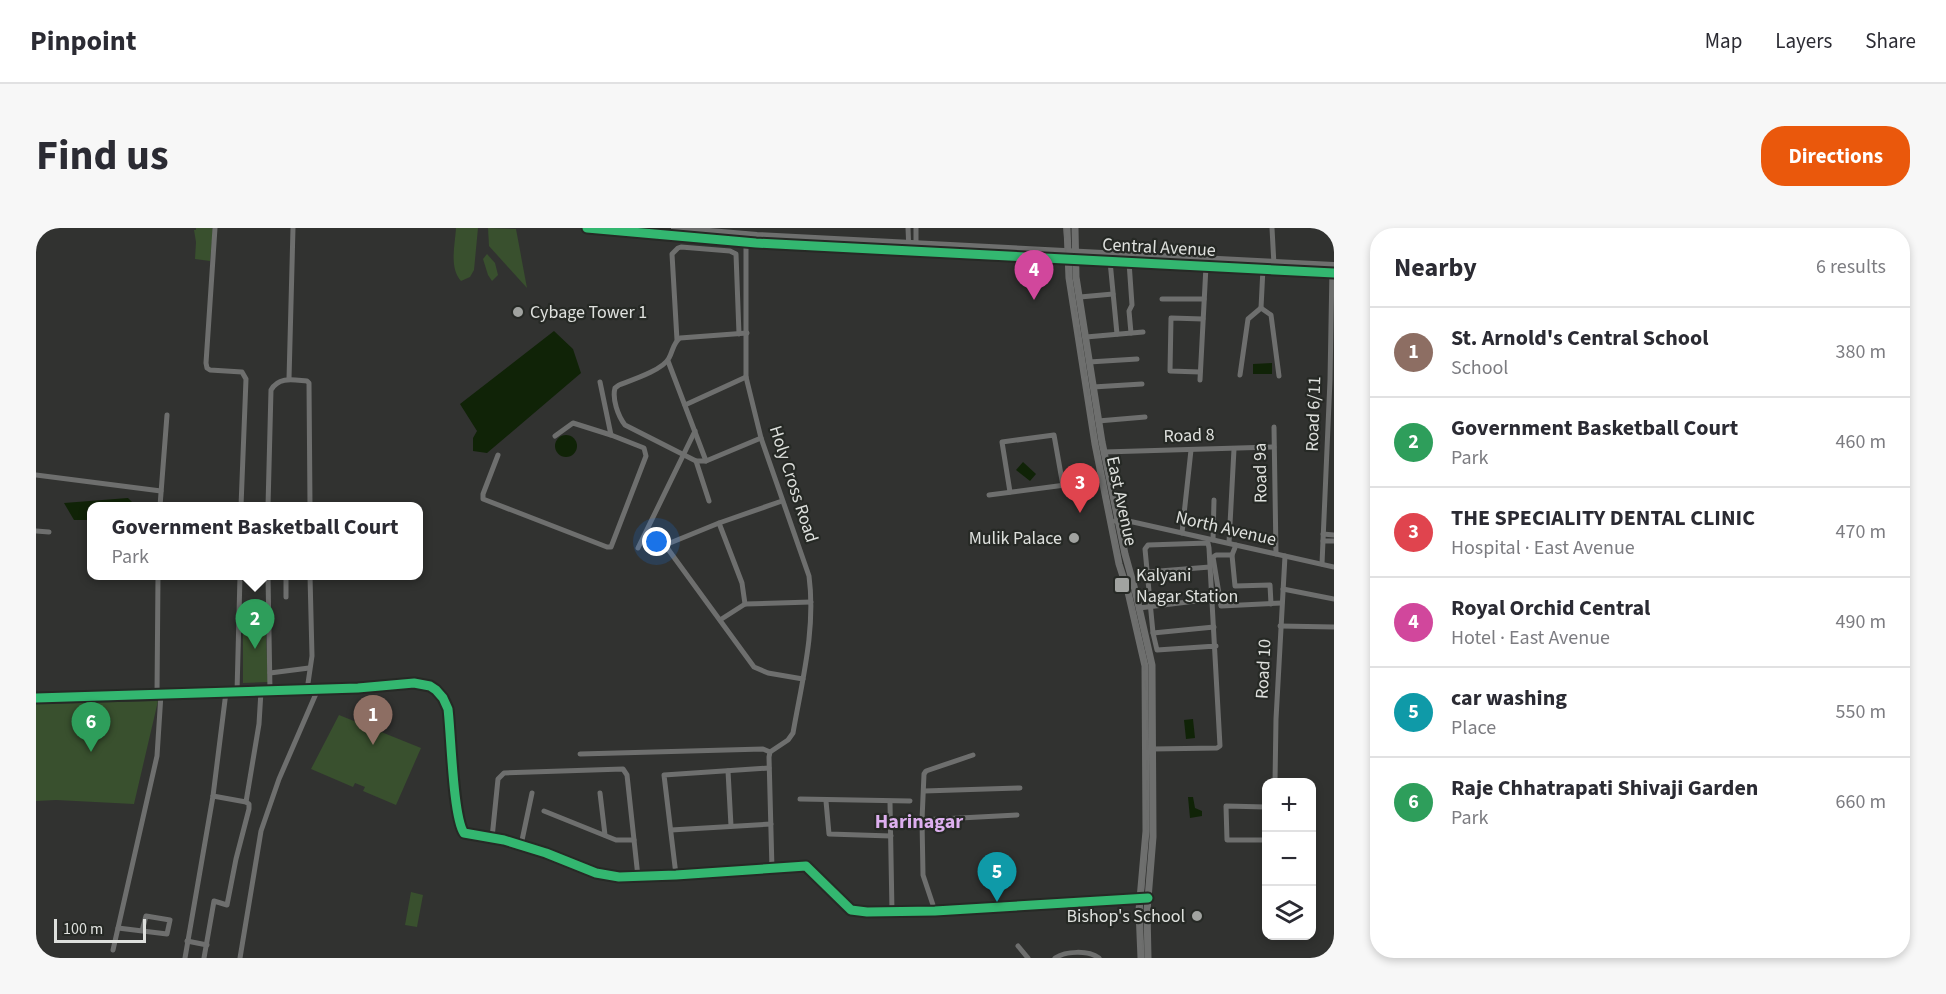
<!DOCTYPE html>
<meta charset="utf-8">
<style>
body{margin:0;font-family:"Source Sans 3",sans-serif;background:#f7f7f7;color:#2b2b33}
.controls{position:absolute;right:18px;bottom:18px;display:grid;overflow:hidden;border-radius:12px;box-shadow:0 3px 9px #0003}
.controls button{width:54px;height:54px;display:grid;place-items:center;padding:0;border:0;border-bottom:2px solid #e1e1e2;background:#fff;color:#2b2b33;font:30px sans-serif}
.scale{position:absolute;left:18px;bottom:15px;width:92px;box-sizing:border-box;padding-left:6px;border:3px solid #dee0dd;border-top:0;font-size:16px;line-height:21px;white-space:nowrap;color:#dee0dd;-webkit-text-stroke:4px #262925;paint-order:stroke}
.you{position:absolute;left:621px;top:314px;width:21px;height:21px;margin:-15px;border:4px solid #fff;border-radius:50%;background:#1a73e8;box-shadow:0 0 0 9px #1a73e833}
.badge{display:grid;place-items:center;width:39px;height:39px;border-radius:50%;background:#ea580c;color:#fff;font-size:20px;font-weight:700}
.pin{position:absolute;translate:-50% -50px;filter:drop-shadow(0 2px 3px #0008)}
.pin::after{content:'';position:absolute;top:32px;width:21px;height:18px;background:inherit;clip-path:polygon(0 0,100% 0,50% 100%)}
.popup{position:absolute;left:51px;top:274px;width:336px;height:78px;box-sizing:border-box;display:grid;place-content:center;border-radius:12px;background:#fff;filter:drop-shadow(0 2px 4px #0005);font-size:20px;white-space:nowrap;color:#7c7c81}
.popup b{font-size:22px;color:#2b2b33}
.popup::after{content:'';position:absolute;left:50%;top:100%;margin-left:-12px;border:12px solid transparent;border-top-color:#fff}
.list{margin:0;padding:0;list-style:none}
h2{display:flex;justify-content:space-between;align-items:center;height:78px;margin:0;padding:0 24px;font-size:26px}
h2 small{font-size:20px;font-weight:400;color:#7c7c81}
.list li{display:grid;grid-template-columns:39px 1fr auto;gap:18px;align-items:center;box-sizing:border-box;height:90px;padding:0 24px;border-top:2px solid #e1e1e2}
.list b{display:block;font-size:22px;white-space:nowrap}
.list p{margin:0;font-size:20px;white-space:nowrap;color:#7c7c81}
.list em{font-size:20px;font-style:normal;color:#7c7c81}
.icon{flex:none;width:33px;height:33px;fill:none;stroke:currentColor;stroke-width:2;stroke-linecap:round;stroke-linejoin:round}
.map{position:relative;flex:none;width:1298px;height:730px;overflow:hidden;border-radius:24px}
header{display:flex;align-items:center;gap:36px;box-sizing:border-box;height:84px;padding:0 30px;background:#fff;border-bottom:2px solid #e1e1e2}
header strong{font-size:28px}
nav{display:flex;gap:33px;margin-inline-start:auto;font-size:21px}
.intro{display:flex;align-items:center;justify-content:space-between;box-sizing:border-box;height:144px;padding:0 36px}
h1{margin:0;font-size:42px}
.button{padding:15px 27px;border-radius:24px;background:#ea580c;color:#fff;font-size:21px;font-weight:700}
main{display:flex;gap:36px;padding:0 36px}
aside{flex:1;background:#fff;border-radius:24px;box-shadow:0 3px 9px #0003}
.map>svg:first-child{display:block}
.green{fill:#39502e}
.water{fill:#102307}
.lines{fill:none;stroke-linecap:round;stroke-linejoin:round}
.minor{stroke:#6e6f6e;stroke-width:5}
.tertiary{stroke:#6e6f6e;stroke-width:6}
.secondary{stroke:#6e6f6e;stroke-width:7}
.rail{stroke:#6c6d6c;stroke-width:1.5;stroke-dasharray:10 10;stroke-linecap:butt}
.cycleway-casing{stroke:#262925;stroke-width:13}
.cycleway{stroke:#33b770;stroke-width:9}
.poi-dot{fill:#a1a3a0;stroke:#262925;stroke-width:2}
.labels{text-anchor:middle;stroke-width:4.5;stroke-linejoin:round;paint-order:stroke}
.street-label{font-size:18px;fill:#dee0dd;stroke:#262925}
.poi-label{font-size:18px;fill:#dee0dd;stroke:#262925;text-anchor:start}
.neighbourhood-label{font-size:20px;font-weight:bold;fill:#ddafef;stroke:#262925}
</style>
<header>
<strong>Pinpoint</strong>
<nav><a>Map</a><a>Layers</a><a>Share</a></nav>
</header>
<div class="intro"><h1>Find us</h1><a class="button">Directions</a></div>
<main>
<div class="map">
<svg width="1298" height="730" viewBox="0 0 1298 730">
<rect width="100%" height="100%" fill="#313230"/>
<g class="green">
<polygon points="160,0 176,0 177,2 174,33 159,31 160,14 158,2 160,2"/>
<path d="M420,0H442L438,42L434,49L425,53C413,40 419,17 420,0Z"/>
<polygon points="452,0 480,1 491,60 453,18"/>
<polygon points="451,26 459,35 462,47 456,53 452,47 447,31"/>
<polygon points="207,388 229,388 232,454 207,455"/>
<polygon points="122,473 98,576 20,572 0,573 0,476"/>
<polygon points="303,487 385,520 360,577 327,563 329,559 319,555 317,559 275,541"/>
<polygon points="375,664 387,667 381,699 369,697"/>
</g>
<g class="water">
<polygon points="518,103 537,121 545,145 451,225 437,223 437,210 441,203 424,176"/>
<polygon points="1236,135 1236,146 1217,146 1217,136"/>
<circle cx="530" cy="218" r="11"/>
<polygon points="987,234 1000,246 994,253 980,242"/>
<polygon points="92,270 100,278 56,278 55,292 38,292 28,275"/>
<polygon points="1157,491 1159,510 1150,511 1148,492"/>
<polygon points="1152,569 1157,569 1159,580 1166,583 1166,588 1154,590"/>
</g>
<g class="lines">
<g class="minor">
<polyline points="179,0 170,135 171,140 174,142 206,144 210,151 205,278"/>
<polyline points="872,0 873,24"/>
<polyline points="880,0 880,19"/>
<polyline points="1236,0 1238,37"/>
<path d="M710,6V149L725,210L773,348C780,401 766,453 757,505L752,512L734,524L733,529L736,641"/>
<polyline points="1074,33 1081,106"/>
<polyline points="1093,34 1096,77 1093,83 1095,105"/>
<polyline points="1044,69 1077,66"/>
<polyline points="1126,71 1168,71"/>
<polyline points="1225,80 1235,87 1243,148"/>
<polyline points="1225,80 1227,40"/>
<path d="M711,105L644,110C637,115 637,123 633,130C627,142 596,152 583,157L579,160C576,171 582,188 589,197L660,233H670L725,210"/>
<polyline points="1050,109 1107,104"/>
<polyline points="641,112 636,26 642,20 645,19 694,23 700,26 703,106"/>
<polyline points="632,133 670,233"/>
<polyline points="1053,134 1101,131"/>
<polyline points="1164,144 1134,143 1135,90 1167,91"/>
<polyline points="1204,147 1212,91 1225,80"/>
<polyline points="253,151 257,0"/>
<polyline points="1164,152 1170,38"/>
<polyline points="564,154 575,207"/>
<polyline points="1057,159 1106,156"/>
<polyline points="649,177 710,149"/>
<polyline points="1062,193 1109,189"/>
<polyline points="1238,199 1240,326"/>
<polyline points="1068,224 1238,219"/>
<polyline points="462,227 447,266 447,271 571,319 575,319 610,228 608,220 575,207 537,195 519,208"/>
<polyline points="660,233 673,273"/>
<polyline points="0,247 125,263"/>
<polyline points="974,264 966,214 1018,207 1027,258"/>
<polyline points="953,267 1067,252"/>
<polyline points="746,273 683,295 629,317 718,439 732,445 767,451"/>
<polyline points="124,278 131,187"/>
<path d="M232,278L235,162C243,148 258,152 271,153L273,155L274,278"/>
<polyline points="1079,293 1088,292 1298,339"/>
<polyline points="683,295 706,355 709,376"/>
<polyline points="0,303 13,304"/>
<polyline points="1146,305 1155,222"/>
<polyline points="1287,306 1298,307"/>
<polyline points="1177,312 1178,272"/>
<polyline points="1287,313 1298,313"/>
<polyline points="1193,315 1198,221"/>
<polyline points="1200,317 1196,327 1199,358 1234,357 1235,376"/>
<polyline points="602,320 659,203"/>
<polyline points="1196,327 1180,327 1177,329 1185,378 1246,375"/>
<polyline points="1286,336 1294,152 1296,41"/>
<polyline points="1111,344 1174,339"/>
<polyline points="232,348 234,463"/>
<polyline points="1247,361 1298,371"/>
<polyline points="250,369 250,348"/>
<polyline points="1103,380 1176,371"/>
<polyline points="684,392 709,376 775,374"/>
<polyline points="1244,398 1298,399"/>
<polyline points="1117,405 1178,399"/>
<polyline points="234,445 273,440"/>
<polyline points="271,462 276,428 274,348"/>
<polyline points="201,464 204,348"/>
<polyline points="121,466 122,348"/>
<polyline points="1117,521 1181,520 1184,518 1173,320 1172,315 1112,317 1109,321 1117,405 1121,422 1180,418"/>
<polyline points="544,526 727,521 734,524"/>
<polyline points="692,543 695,598"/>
<polyline points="1239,554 1240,491 1249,328"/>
<polyline points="888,563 984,560"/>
<polyline points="564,565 569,607"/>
<polyline points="764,571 874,573"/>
<polyline points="790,573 793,606 855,608"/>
<polyline points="210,574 223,496 225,463"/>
<polyline points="854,574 856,684"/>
<polyline points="1230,579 1190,578 1191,612 1230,612 1230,603"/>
<polyline points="508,583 580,612 598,612"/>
<polyline points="886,592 981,587"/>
<polyline points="635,602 735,596"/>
<polyline points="456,610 462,551 468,545 587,541 591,547 602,649"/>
<polyline points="485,617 496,565"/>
<polyline points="640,647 628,547 733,540"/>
<polyline points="899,683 887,647 886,592 888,546 890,543 937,527"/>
<polyline points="82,700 131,706 134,692 110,688 106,703"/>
<polyline points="151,713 171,717"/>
<polyline points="982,718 992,730"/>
<polyline points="77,722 121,528 125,466"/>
<polyline points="149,730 177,568 190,464"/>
<polyline points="168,730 178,673 191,677 200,631 213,581 213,576 210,574 177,568"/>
<polyline points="204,730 225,603 243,551 282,461"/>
<path d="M1019,730C1030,723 1052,722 1063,730"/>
</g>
<g class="tertiary">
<polyline points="551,0 720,15 1298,45"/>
<polyline points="638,0 721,7 1298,37"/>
<path d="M0,470L322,460L378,455L394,458L400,462L407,470L412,481C415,505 417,590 428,605L468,612L510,625L560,645L583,649L640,647L770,638L815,682L831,684L899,683L1112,670"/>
</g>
<g class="secondary">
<polyline points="1031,0 1033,50 1059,216 1083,336 1092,364 1109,438 1110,603 1103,682 1105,730"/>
<polyline points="1039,0 1040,49 1066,214 1089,326 1099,362 1116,437 1117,609 1111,683 1112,730"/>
</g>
<polyline class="rail" points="1028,0 1030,25 1060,216 1085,335 1099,385 1108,433 1111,477 1111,611 1106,681 1107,730"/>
<defs>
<g id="cycleway">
<polyline points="551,0 720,15 1298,45"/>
<path d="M0,470L322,460L378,455L394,458L400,462L407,470L412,481C415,505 417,590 428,605L468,612L510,625L560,645L583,649L640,647L770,638L815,682L831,684L899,683L1112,670"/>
</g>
</defs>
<use href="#cycleway" class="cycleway-casing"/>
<use href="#cycleway" class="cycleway"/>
</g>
<g class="poi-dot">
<circle cx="482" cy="84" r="6"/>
<circle cx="1038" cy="310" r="6"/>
<rect x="1078" y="349" width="16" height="16" rx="3"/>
<circle cx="1161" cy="688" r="6"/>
</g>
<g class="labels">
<g class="street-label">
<text transform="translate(1123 19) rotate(3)" y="6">Central Avenue</text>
<text transform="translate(1277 186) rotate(-88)" y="6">Road 6/11</text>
<text transform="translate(1153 207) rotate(-2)" y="6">Road 8</text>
<text transform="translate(1224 245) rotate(-91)" y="6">Road 9a</text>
<text transform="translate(758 256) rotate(72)" y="6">Holy Cross Road</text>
<text transform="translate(1086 273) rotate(78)" y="6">East Avenue</text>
<text transform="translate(1190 300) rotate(13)" y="6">North Avenue</text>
<text transform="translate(1227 441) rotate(-87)" y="6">Road 10</text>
</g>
<g class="poi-label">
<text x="494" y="90">Cybage Tower 1</text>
<text x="1026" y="316" text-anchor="end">Mulik Palace</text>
<text x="1100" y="353">Kalyani<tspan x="1100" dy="21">Nagar Station</tspan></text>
<text x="1149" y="694" text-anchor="end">Bishop's School</text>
</g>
<g class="neighbourhood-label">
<text x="883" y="600">Harinagar</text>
</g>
</g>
</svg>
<div class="controls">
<button>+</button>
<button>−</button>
<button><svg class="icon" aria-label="layers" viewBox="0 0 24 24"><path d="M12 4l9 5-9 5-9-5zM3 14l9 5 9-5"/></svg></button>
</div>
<div class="scale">100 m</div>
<div class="you"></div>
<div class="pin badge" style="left:337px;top:517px;background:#8d6e63">1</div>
<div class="pin badge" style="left:219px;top:421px;background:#2e9e5b">2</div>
<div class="popup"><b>Government Basketball Court</b>Park</div>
<div class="pin badge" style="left:1044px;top:285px;background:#e0444e">3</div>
<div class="pin badge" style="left:998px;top:72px;background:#d1479c">4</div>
<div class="pin badge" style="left:961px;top:674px;background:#0f9aa8">5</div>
<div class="pin badge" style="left:55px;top:524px;background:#2e9e5b">6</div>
</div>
<aside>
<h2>Nearby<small>6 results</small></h2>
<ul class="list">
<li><span class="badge" style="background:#8d6e63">1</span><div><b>St. Arnold's Central School</b><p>School</p></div><em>380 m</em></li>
<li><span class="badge" style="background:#2e9e5b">2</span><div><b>Government Basketball Court</b><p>Park</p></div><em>460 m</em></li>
<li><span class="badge" style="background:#e0444e">3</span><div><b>THE SPECIALITY DENTAL CLINIC</b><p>Hospital · East Avenue</p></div><em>470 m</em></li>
<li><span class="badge" style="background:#d1479c">4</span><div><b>Royal Orchid Central</b><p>Hotel · East Avenue</p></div><em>490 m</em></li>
<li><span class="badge" style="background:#0f9aa8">5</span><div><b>car washing</b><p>Place</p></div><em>550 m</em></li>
<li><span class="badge" style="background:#2e9e5b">6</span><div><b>Raje Chhatrapati Shivaji Garden</b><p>Park</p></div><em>660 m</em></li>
</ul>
</aside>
</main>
